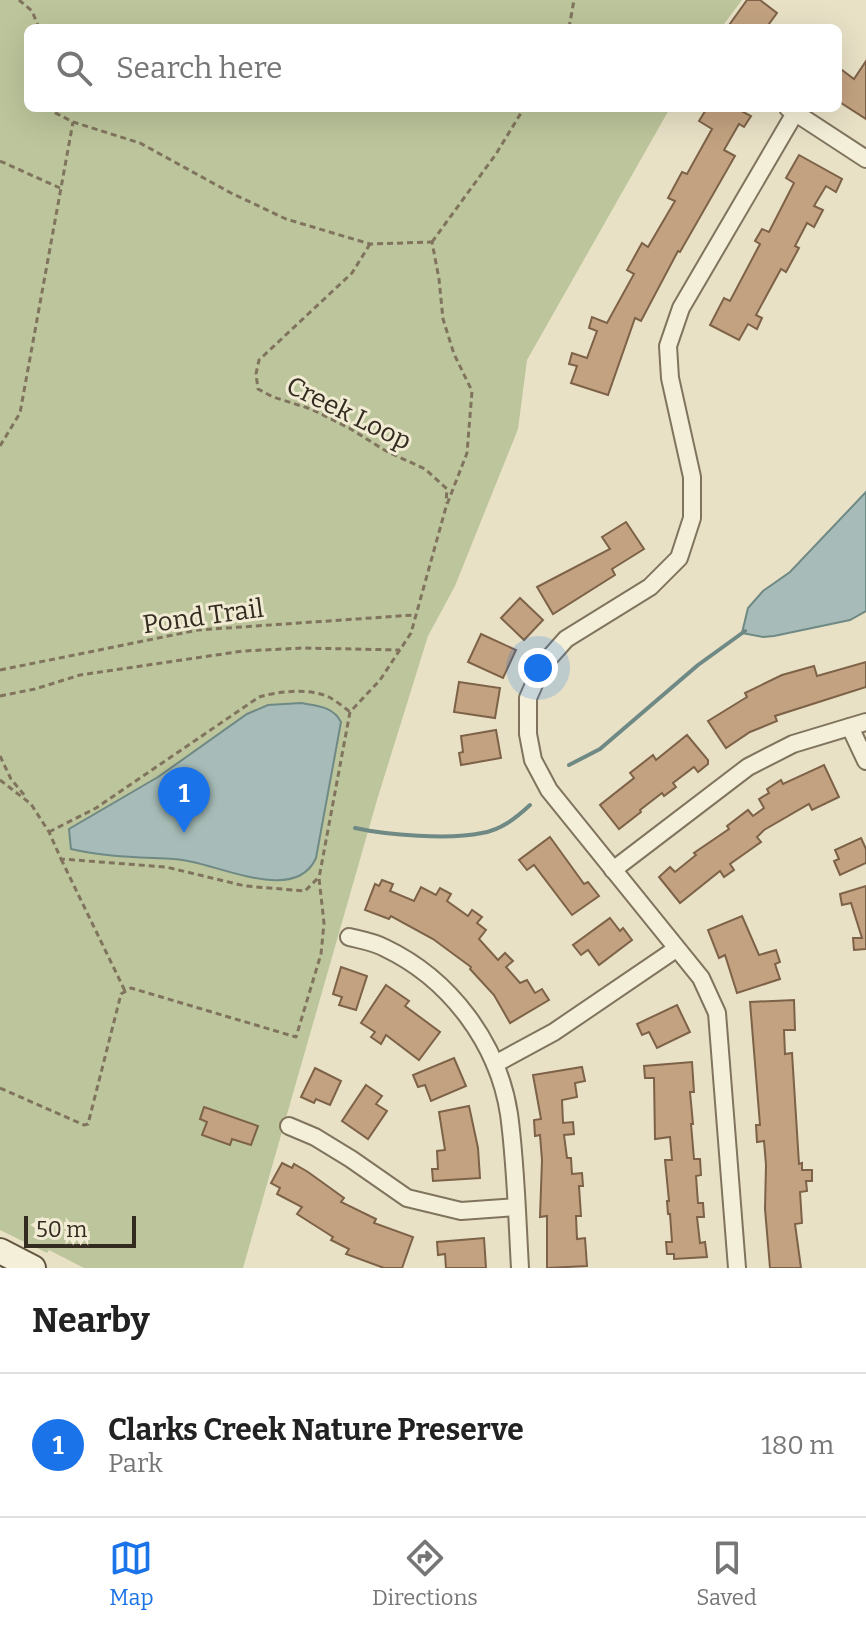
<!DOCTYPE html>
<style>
body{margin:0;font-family:Bitter,serif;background:#f6f6f6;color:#222}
.scale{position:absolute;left:24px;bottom:20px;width:112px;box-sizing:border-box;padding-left:8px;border:4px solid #332b20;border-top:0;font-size:22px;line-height:28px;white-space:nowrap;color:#332b20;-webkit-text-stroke:6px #f1ebd4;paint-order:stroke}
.you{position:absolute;left:538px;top:668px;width:28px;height:28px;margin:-20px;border:6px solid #fff;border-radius:50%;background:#1a73e8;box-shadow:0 0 0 12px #1a73e833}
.badge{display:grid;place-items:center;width:52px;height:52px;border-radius:50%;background:#1a73e8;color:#fff;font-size:26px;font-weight:700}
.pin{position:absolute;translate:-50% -66px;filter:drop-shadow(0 2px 4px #0008)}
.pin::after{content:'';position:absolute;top:42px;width:28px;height:24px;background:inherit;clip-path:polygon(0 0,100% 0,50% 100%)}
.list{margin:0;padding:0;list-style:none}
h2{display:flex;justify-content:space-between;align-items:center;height:104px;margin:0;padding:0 32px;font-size:34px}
h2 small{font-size:26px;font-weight:400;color:#767676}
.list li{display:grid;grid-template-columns:52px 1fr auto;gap:24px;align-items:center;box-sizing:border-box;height:144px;padding:0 32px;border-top:2px solid #e0e0e0}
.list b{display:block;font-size:30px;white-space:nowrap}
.list p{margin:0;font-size:26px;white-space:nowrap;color:#767676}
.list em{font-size:26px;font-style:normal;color:#767676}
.icon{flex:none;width:44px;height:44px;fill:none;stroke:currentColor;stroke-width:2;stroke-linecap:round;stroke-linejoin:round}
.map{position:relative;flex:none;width:866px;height:1268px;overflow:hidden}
.search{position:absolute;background:#fff;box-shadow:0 8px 32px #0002;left:24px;right:24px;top:24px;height:88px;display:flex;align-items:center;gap:20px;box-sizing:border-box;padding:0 28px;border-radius:12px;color:#767676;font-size:30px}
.sheet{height:248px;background:#fff}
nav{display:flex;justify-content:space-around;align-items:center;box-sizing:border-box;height:112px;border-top:2px solid #e0e0e0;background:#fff;font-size:22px;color:#767676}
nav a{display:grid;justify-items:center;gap:4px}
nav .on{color:#1a73e8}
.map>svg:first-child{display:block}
.green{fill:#bcc59b}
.water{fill:#a7bcb8;stroke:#6f8985;stroke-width:2}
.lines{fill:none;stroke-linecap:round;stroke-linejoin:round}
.stream{stroke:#6f8985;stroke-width:4}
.building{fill:#c2a280;stroke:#7d6247;stroke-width:2}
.street-casing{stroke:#81745e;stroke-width:20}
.secondary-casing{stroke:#635641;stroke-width:28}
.path{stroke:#81745e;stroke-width:3;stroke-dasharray:6 4;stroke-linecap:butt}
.street{stroke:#f4efd8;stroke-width:16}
.secondary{stroke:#f4efd8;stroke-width:24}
.labels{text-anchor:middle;stroke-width:6;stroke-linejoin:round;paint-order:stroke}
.street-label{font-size:26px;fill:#332b20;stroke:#f1ebd4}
</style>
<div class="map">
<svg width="866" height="1268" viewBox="0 0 866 1268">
<rect width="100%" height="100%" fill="#e8e1c6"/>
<polygon class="green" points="0,0 742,0 721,28 28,28 28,108 670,108 527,360 518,429 455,586 428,636 377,800 243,1268 84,1268 49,1250 47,1253 0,1230"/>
<g class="water">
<polygon points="866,492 866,611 850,620 774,636 763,637 742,633 748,608 763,591 790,572"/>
<path d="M301,703C317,706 333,706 341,722L316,858C294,907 212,860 174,859C139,857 105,857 71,849L69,829L158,777L247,714L268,705Z"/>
</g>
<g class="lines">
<g class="stream">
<polyline points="569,765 600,749 698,665 745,631"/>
<path d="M355,828C387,835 449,840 482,833C501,830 516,818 530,805"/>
</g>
</g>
<g class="building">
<polygon points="747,0 760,0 777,13 766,28 727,28"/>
<polygon points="866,61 866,119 838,101 838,67 854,79"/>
<polygon points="707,108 736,108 751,116 744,127 739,124 724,150 735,156 680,252 678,251 641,321 635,318 608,395 571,383 577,366 569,364 572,353 587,358 597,331 589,328 592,317 607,323 634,274 627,270 642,243 648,247 675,201 668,198 682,172 687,174 712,129 699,121"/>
<polygon points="799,155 842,179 836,192 826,186 814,206 823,210 814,227 807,223 795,246 799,248 786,272 781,269 756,315 762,318 757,329 748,324 739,340 710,325 724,298 730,301 760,244 755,241 762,229 769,232 794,183 786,178"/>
<polygon points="626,522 644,549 612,569 615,575 553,614 537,587 610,549 602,537"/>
<polygon points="520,598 543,620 524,640 501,618"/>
<polygon points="481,634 516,650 503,678 468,662"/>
<polygon points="866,662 866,687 775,716 777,721 750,732 726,748 708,721 747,697 745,693 782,675 814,666 817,676"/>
<polygon points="459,682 500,688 495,718 454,712"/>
<polygon points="496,730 501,758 461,765 459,753 463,752 461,736"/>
<polygon points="687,735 708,760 708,764 698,772 694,767 673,783 676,787 664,796 662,793 640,810 641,812 619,829 600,805 634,778 630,773 653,755 656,760"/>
<polygon points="824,765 839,797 812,810 809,804 764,830 757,837 761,842 730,864 734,870 724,877 720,871 680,903 659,877 670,867 675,872 696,855 694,853 729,829 727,826 748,810 753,816 764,808 759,799 769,793 767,789 781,780 783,784"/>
<polygon points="550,837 584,884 588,882 599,896 572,915 534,865 527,870 519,860"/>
<polygon points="861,838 866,849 866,863 840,875 834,861 839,859 835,850"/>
<polygon points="382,880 393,884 390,891 414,901 421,887 436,895 440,888 451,894 447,901 468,916 472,910 482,917 477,923 486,930 479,939 498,960 505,953 513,961 506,967 520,983 527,980 535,993 542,989 549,1000 510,1023 494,995 470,969 471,967 433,939 391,916 389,919 365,910 375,884 379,886"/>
<polygon points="866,886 866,949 854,950 853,938 862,938 851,903 842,905 840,894"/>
<polygon points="742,916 759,955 776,950 780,962 775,964 780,979 737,993 725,955 719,958 708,930"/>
<polygon points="610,918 620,931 623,928 632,940 599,965 588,950 581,955 573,945"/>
<polygon points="341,967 367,976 356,1010 339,1005 342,997 333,994"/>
<polygon points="386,985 409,1001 405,1006 440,1032 419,1060 386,1035 381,1044 371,1037 375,1032 361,1023"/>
<polygon points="794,1000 795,1030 784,1030 785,1054 792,1053 799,1164 802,1163 802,1170 812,1170 812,1181 806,1181 807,1191 800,1192 802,1223 795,1224 801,1268 770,1268 765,1209 766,1165 764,1141 757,1142 756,1125 760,1125 750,1002"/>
<polygon points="677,1005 690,1032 657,1048 649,1032 642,1035 637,1024"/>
<polygon points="454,1058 466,1086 431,1101 425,1085 418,1087 413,1075"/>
<polygon points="692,1062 694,1092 690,1092 693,1124 691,1124 694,1159 700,1159 701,1175 696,1176 698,1203 703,1203 704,1217 697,1217 700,1243 705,1242 707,1257 674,1259 674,1254 667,1254 666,1242 672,1242 670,1214 668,1214 667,1201 669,1201 665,1160 672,1160 670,1137 655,1139 654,1078 645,1078 644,1066"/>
<polygon points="582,1067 585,1081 575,1083 577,1097 562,1100 563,1123 573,1122 574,1134 564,1135 567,1158 571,1158 572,1174 582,1173 583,1186 579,1186 581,1216 576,1216 577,1239 585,1238 587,1266 547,1268 547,1216 540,1217 542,1160 540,1135 535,1136 534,1120 541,1119 533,1075"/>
<polygon points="315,1068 341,1081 330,1105 316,1099 314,1103 301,1097"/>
<polygon points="366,1085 382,1096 376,1104 387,1111 368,1139 342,1121"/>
<polygon points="469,1106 478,1148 480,1178 433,1181 432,1169 438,1169 437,1151 445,1150 439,1112"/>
<polygon points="204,1107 258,1126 251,1145 232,1139 230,1145 202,1135 207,1122 200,1119"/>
<polygon points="282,1163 292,1168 294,1164 308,1172 344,1198 341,1202 376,1219 374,1223 413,1237 402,1268 384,1268 346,1254 349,1249 331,1240 333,1237 297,1214 302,1207 277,1194 280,1188 271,1183"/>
<polygon points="484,1238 486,1268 446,1268 445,1254 438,1255 437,1242"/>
</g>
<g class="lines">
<defs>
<g id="street">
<polyline points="788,108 866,159"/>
<polyline points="850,727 866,761"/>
<polyline points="613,870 748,767 793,744 866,722"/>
<path d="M349,937C361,940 374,942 385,948C450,979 498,1043 509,1114C516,1165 517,1217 520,1268"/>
<polyline points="495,1064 554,1032 676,949"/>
<polyline points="289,1126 315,1137 351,1159 407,1198 461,1211 516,1207"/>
<polyline points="737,1268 717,1013 701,978 549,790 533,760 528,734 528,698 542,666 566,639 650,587 679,558 692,518 692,477 670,378 668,346 681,308 795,113"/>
</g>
<polyline id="secondary" points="0,1251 33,1268"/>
</defs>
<use href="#street" class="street-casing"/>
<use href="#secondary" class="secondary-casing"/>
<g class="path">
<polyline points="19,0 32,11 39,28"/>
<polyline points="569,28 574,0"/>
<polyline points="46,108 73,122 140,143 231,193 286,219 370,244 432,242"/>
<polyline points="0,161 60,188"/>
<polyline points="432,242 496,154 524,108"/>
<polyline points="370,244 352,273 259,360 256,374 258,389 273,397 311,409 349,428 386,451 425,469 447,489 446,503"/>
<polyline points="0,446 20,413 73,122"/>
<polyline points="0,670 198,630 414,615"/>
<polyline points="0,696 35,689 80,675 243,651 303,648 400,650"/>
<polyline points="0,756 11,779 25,796"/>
<polyline points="0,780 31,804 49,832 61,859 166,867 245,886 305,891 318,878"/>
<path d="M49,832L96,808L259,697C280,691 309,688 329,697C336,701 344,707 350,712"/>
<polyline points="61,859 125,991"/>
<polyline points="0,1088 84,1125 88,1124 121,994 131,988 296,1037 321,954 324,923 319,878 350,712 380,680 411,633 446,507 467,453 472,391 454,354 443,319 439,279 432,242"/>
</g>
<use href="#street" class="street"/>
<use href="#secondary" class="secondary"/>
</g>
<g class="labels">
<g class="street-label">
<text transform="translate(349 413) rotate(26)" y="9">Creek Loop</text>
<text transform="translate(203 616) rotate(-8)" y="9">Pond Trail</text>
</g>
</g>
</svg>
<div class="scale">50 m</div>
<div class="you"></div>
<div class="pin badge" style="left:184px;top:833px">1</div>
<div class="search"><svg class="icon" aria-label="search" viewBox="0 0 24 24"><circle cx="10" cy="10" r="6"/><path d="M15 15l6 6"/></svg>Search here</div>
</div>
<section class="sheet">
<h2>Nearby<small></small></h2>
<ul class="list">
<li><span class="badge">1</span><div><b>Clarks Creek Nature Preserve</b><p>Park</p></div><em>180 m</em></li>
</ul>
</section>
<nav>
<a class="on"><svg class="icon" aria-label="map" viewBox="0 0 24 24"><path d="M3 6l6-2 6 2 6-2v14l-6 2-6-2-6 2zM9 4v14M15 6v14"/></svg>Map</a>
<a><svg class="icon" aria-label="directions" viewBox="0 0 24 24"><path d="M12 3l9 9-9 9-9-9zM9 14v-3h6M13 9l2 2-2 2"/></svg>Directions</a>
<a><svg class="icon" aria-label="saved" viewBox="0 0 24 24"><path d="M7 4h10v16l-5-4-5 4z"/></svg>Saved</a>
</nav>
